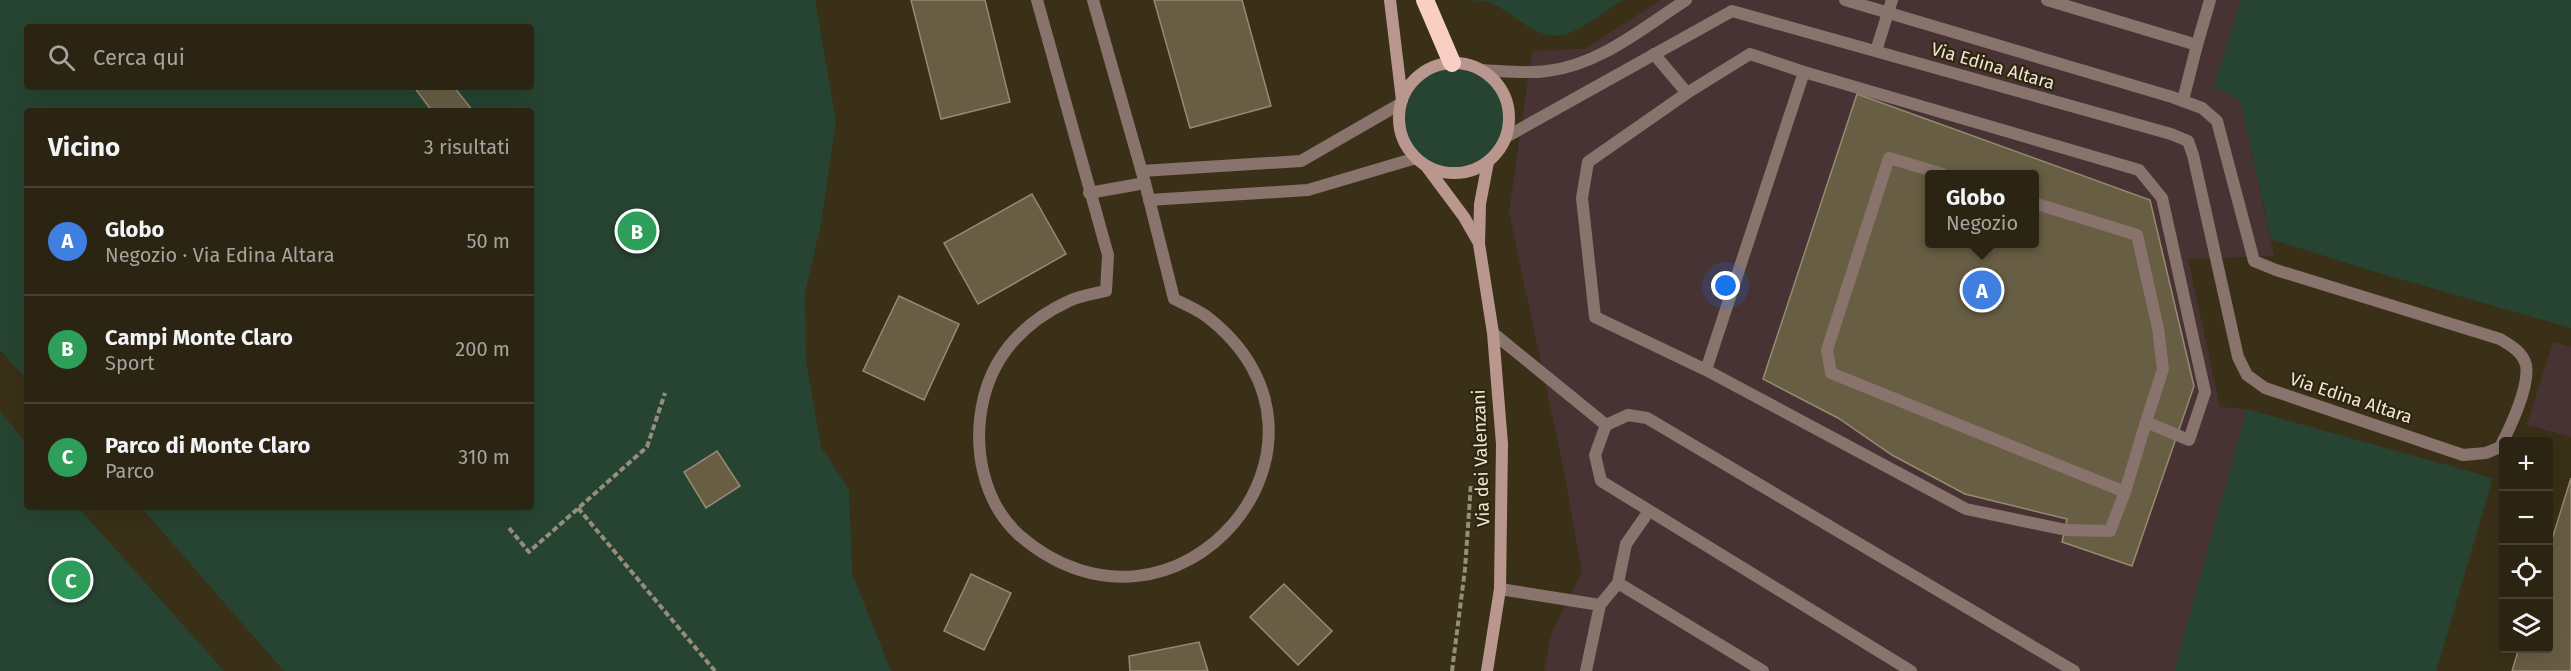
<!DOCTYPE html>
<html lang="it">
<meta charset="utf-8">
<style>
body{margin:0;font-family:"Fira Sans",sans-serif;background:#342c1b;color:#f1f3f6}
.controls{position:absolute;right:18px;bottom:18px;display:grid;overflow:hidden;border-radius:6px;box-shadow:0 6px 24px #0002}
.controls button{width:54px;height:54px;display:grid;place-items:center;padding:0;border:0;border-bottom:2px solid #484132;background:#2c2412;color:#f1f3f6;font:30px sans-serif}
.you{position:absolute;left:1726px;top:286px;width:21px;height:21px;margin:-15px;border:4px solid #fff;border-radius:50%;background:#1a73e8;box-shadow:0 0 0 9px #1a73e833}
.badge{display:grid;place-items:center;width:39px;height:39px;border-radius:50%;background:#bcaaf6;color:#fff;font-size:20px;font-weight:700}
.pin{position:absolute;translate:-50% -50%;border:3px solid #fff;box-shadow:0 2px 6px #0006}
.popup{position:absolute;left:1925px;top:170px;width:114px;height:78px;box-sizing:border-box;display:grid;place-content:center;border-radius:6px;background:#2c2412;filter:drop-shadow(0 2px 4px #0005);font-size:20px;white-space:nowrap;color:#a6a49f}
.popup b{font-size:22px;color:#f1f3f6}
.popup::after{content:'';position:absolute;left:50%;top:100%;margin-left:-12px;border:12px solid transparent;border-top-color:#2c2412}
.list{margin:0;padding:0;list-style:none}
h2{display:flex;justify-content:space-between;align-items:center;height:78px;margin:0;padding:0 24px;font-size:26px}
h2 small{font-size:20px;font-weight:400;color:#a6a49f}
.list li{display:grid;grid-template-columns:39px 1fr auto;gap:18px;align-items:center;box-sizing:border-box;height:108px;padding:0 24px;border-top:2px solid #484132}
.list b{display:block;font-size:22px;white-space:nowrap}
.list p{margin:0;font-size:20px;white-space:nowrap;color:#a6a49f}
.list em{font-size:20px;font-style:normal;color:#a6a49f}
.icon{flex:none;width:33px;height:33px;fill:none;stroke:currentColor;stroke-width:2;stroke-linecap:round;stroke-linejoin:round}
.map{position:relative;flex:none;width:2571px;height:671px;overflow:hidden}
.search{position:absolute;background:#2c2412;box-shadow:0 6px 24px #0002;left:24px;top:24px;width:510px;height:66px;display:flex;align-items:center;gap:15px;box-sizing:border-box;padding:0 21px;border-radius:6px;color:#a6a49f;font-size:22px}
.panel{position:absolute;background:#2c2412;box-shadow:0 6px 24px #0002;left:24px;top:108px;width:510px;height:402px;border-radius:6px}
.map>svg:first-child{display:block}
.commercial{fill:#483334;fill-rule:evenodd}
.green{fill:#274432;fill-rule:evenodd}
.building{fill:#685e44;stroke:#968b70;stroke-width:1.5;fill-rule:evenodd}
.lines{fill:none;stroke-linecap:round;stroke-linejoin:round}
.path{stroke:#968e7c;stroke-width:4;stroke-dasharray:6 3;stroke-linecap:butt}
.lane{stroke:#88736d;stroke-width:12}
.street{stroke:#88736d;stroke-width:12}
.secondary{stroke:#b9978e;stroke-width:12}
.highway{stroke:#f9cfc4;stroke-width:18}
.labels{text-anchor:middle;stroke-width:4.5;stroke-linejoin:round;paint-order:stroke}
.street-label{font-size:18px;fill:#ede7d9;stroke:#30260e}
</style>
<div class="map">
<svg width="2571" height="671" viewBox="0 0 2571 671">
<rect width="100%" height="100%" fill="#3a3018"/>
<g class="commercial">
<path d="M1661,0H2241L2214,85L2240,100L2274,256L2188,259L2220,407L2247,409L2174,671H1544L1551,635L1582,572L1563,466L1509,212L1532,51L1585,49ZM1930,174H2034V244H1930Z"/>
<polygon points="2553,342 2571,347 2571,437 2527,425"/>
</g>
<g class="green">
<path d="M0,0H815L836,121L821,223L805,293L806,361L821,447L849,490L852,573L891,671H286L282,669L141,507H531V111H27V380L0,350ZM27,27H531V87H27Z"/>
<path d="M1467,0H1623C1607,10 1592,22 1576,30C1538,50 1517,10 1485,1C1479,0 1472,1 1467,0Z"/>
<polygon points="2241,0 2571,0 2571,328 2369,270 2271,239 2240,100 2214,86"/>
<circle cx="1454" cy="118" r="50"/>
<polygon points="2247,409 2493,478 2436,671 2174,671"/>
<polygon points="0,411 27,444 27,507 78,507 224,671 0,671"/>
</g>
<g class="building">
<polygon points="911,0 985,0 1010,102 941,119"/>
<polygon points="1154,0 1242,0 1271,106 1190,128"/>
<polygon points="414,87 454,87 473,111 432,111"/>
<path d="M1857,94L2150,200L2194,386L2132,566L2062,542L2067,519L1965,494L1892,455L1838,418L1763,379ZM1930,174H2034V244H1930Z"/>
<polygon points="1032,194 1066,254 978,304 944,243"/>
<polygon points="899,296 959,324 924,400 863,371"/>
<polygon points="717,451 740,486 706,508 684,472"/>
<polygon points="2571,478 2571,671 2512,671 2519,648 2548,648 2548,552"/>
<polygon points="971,574 1011,593 984,650 944,631"/>
<polygon points="1284,584 1332,631 1298,665 1250,617"/>
<polygon points="1199,642 1208,671 1130,671 1129,656"/>
</g>
<g class="lines">
<g class="path">
<polyline points="578,508 715,671"/>
<polyline points="509,528 529,552 647,447 665,393"/>
<polyline points="1452,671 1465,569 1471,483"/>
</g>
<g class="lane">
<polyline points="2047,0 2197,45 2210,0"/>
<polyline points="1876,51 1892,0"/>
<polyline points="1654,54 1687,93"/>
<polyline points="2183,100 2197,45"/>
<polyline points="1943,174 1889,158 1827,350 1831,373 2125,492"/>
<polyline points="2034,203 2137,235 2158,328 2163,369 2146,422"/>
<polyline points="1493,333 1606,425"/>
<polyline points="1706,370 1804,72 1750,54 1687,93 1588,162 1582,198 1595,317 1706,370 1966,509 2066,530 2110,531 2125,492 2146,422 2189,440 2205,392 2162,198 2139,170 1804,72"/>
<polyline points="1618,583 1763,671"/>
<polyline points="1500,589 1600,605"/>
<polyline points="1586,671 1600,605 1618,583 1626,544 1649,511"/>
<polyline points="1911,671 1601,481 1595,455 1606,425 1628,415 1647,418 2074,671"/>
</g>
<g class="street">
<path d="M1037,0L1108,255L1106,291C1093,294 1078,296 1067,302C1026,321 995,353 984,397C972,445 982,501 1019,535C1176,671 1371,442 1206,316C1196,309 1184,304 1174,299L1145,183L1093,0"/>
<path d="M1481,70C1503,71 1526,74 1547,71C1599,65 1643,28 1686,0"/>
<path d="M1506,137L1732,11L2171,134L2188,141L2193,155L2238,357L2247,375L2265,388L2463,455L2486,453L2500,447C2510,428 2530,386 2526,365C2523,352 2510,345 2500,339L2276,270L2254,261L2217,121L2202,108L2172,97L1845,0"/>
<polyline points="1142,171 1301,161 1400,104"/>
<polyline points="1089,193 1145,183"/>
<polyline points="1149,200 1308,190 1416,158"/>
</g>
<g class="secondary">
<polyline points="1390,0 1402,100"/>
<circle cx="1454" cy="118" r="55"/>
<polyline points="1426,166 1464,217 1479,243"/>
<polyline points="1487,671 1500,589 1502,444 1493,333 1479,244 1480,204 1488,162"/>
</g>
<polyline class="highway" points="1425,0 1452,63"/>
</g>
<g class="labels">
<g class="street-label">
<text transform="translate(1993 66) rotate(16)" y="6">Via Edina Altara</text>
<text transform="translate(2351 398) rotate(18)" y="6">Via Edina Altara</text>
<text transform="translate(1481 458) rotate(-92)" y="6">Via dei Valenzani</text>
</g>
</g>
</svg>
<div class="controls">
<button>+</button>
<button>−</button>
<button><svg class="icon" aria-label="locate" viewBox="0 0 24 24"><circle cx="12" cy="12" r="6"/><path d="M12 2v4M12 18v4M2 12h4M18 12h4"/></svg></button>
<button><svg class="icon" aria-label="layers" viewBox="0 0 24 24"><path d="M12 4l9 5-9 5-9-5zM3 14l9 5 9-5"/></svg></button>
</div>
<div class="you"></div>
<div class="pin badge" style="left:1982px;top:290px;background:#3f7fe0">A</div>
<div class="popup"><b>Globo</b>Negozio</div>
<div class="pin badge" style="left:637px;top:231px;background:#2e9e5b">B</div>
<div class="pin badge" style="left:71px;top:580px;background:#2e9e5b">C</div>
<div class="search"><svg class="icon" aria-label="search" viewBox="0 0 24 24"><circle cx="10" cy="10" r="6"/><path d="M15 15l6 6"/></svg>Cerca qui</div>
<section class="panel">
<h2>Vicino<small>3 risultati</small></h2>
<ul class="list">
<li><span class="badge" style="background:#3f7fe0">A</span><div><b>Globo</b><p>Negozio · Via Edina Altara</p></div><em>50 m</em></li>
<li><span class="badge" style="background:#2e9e5b">B</span><div><b>Campi Monte Claro</b><p>Sport</p></div><em>200 m</em></li>
<li><span class="badge" style="background:#2e9e5b">C</span><div><b>Parco di Monte Claro</b><p>Parco</p></div><em>310 m</em></li>
</ul>
</section>
</div>
